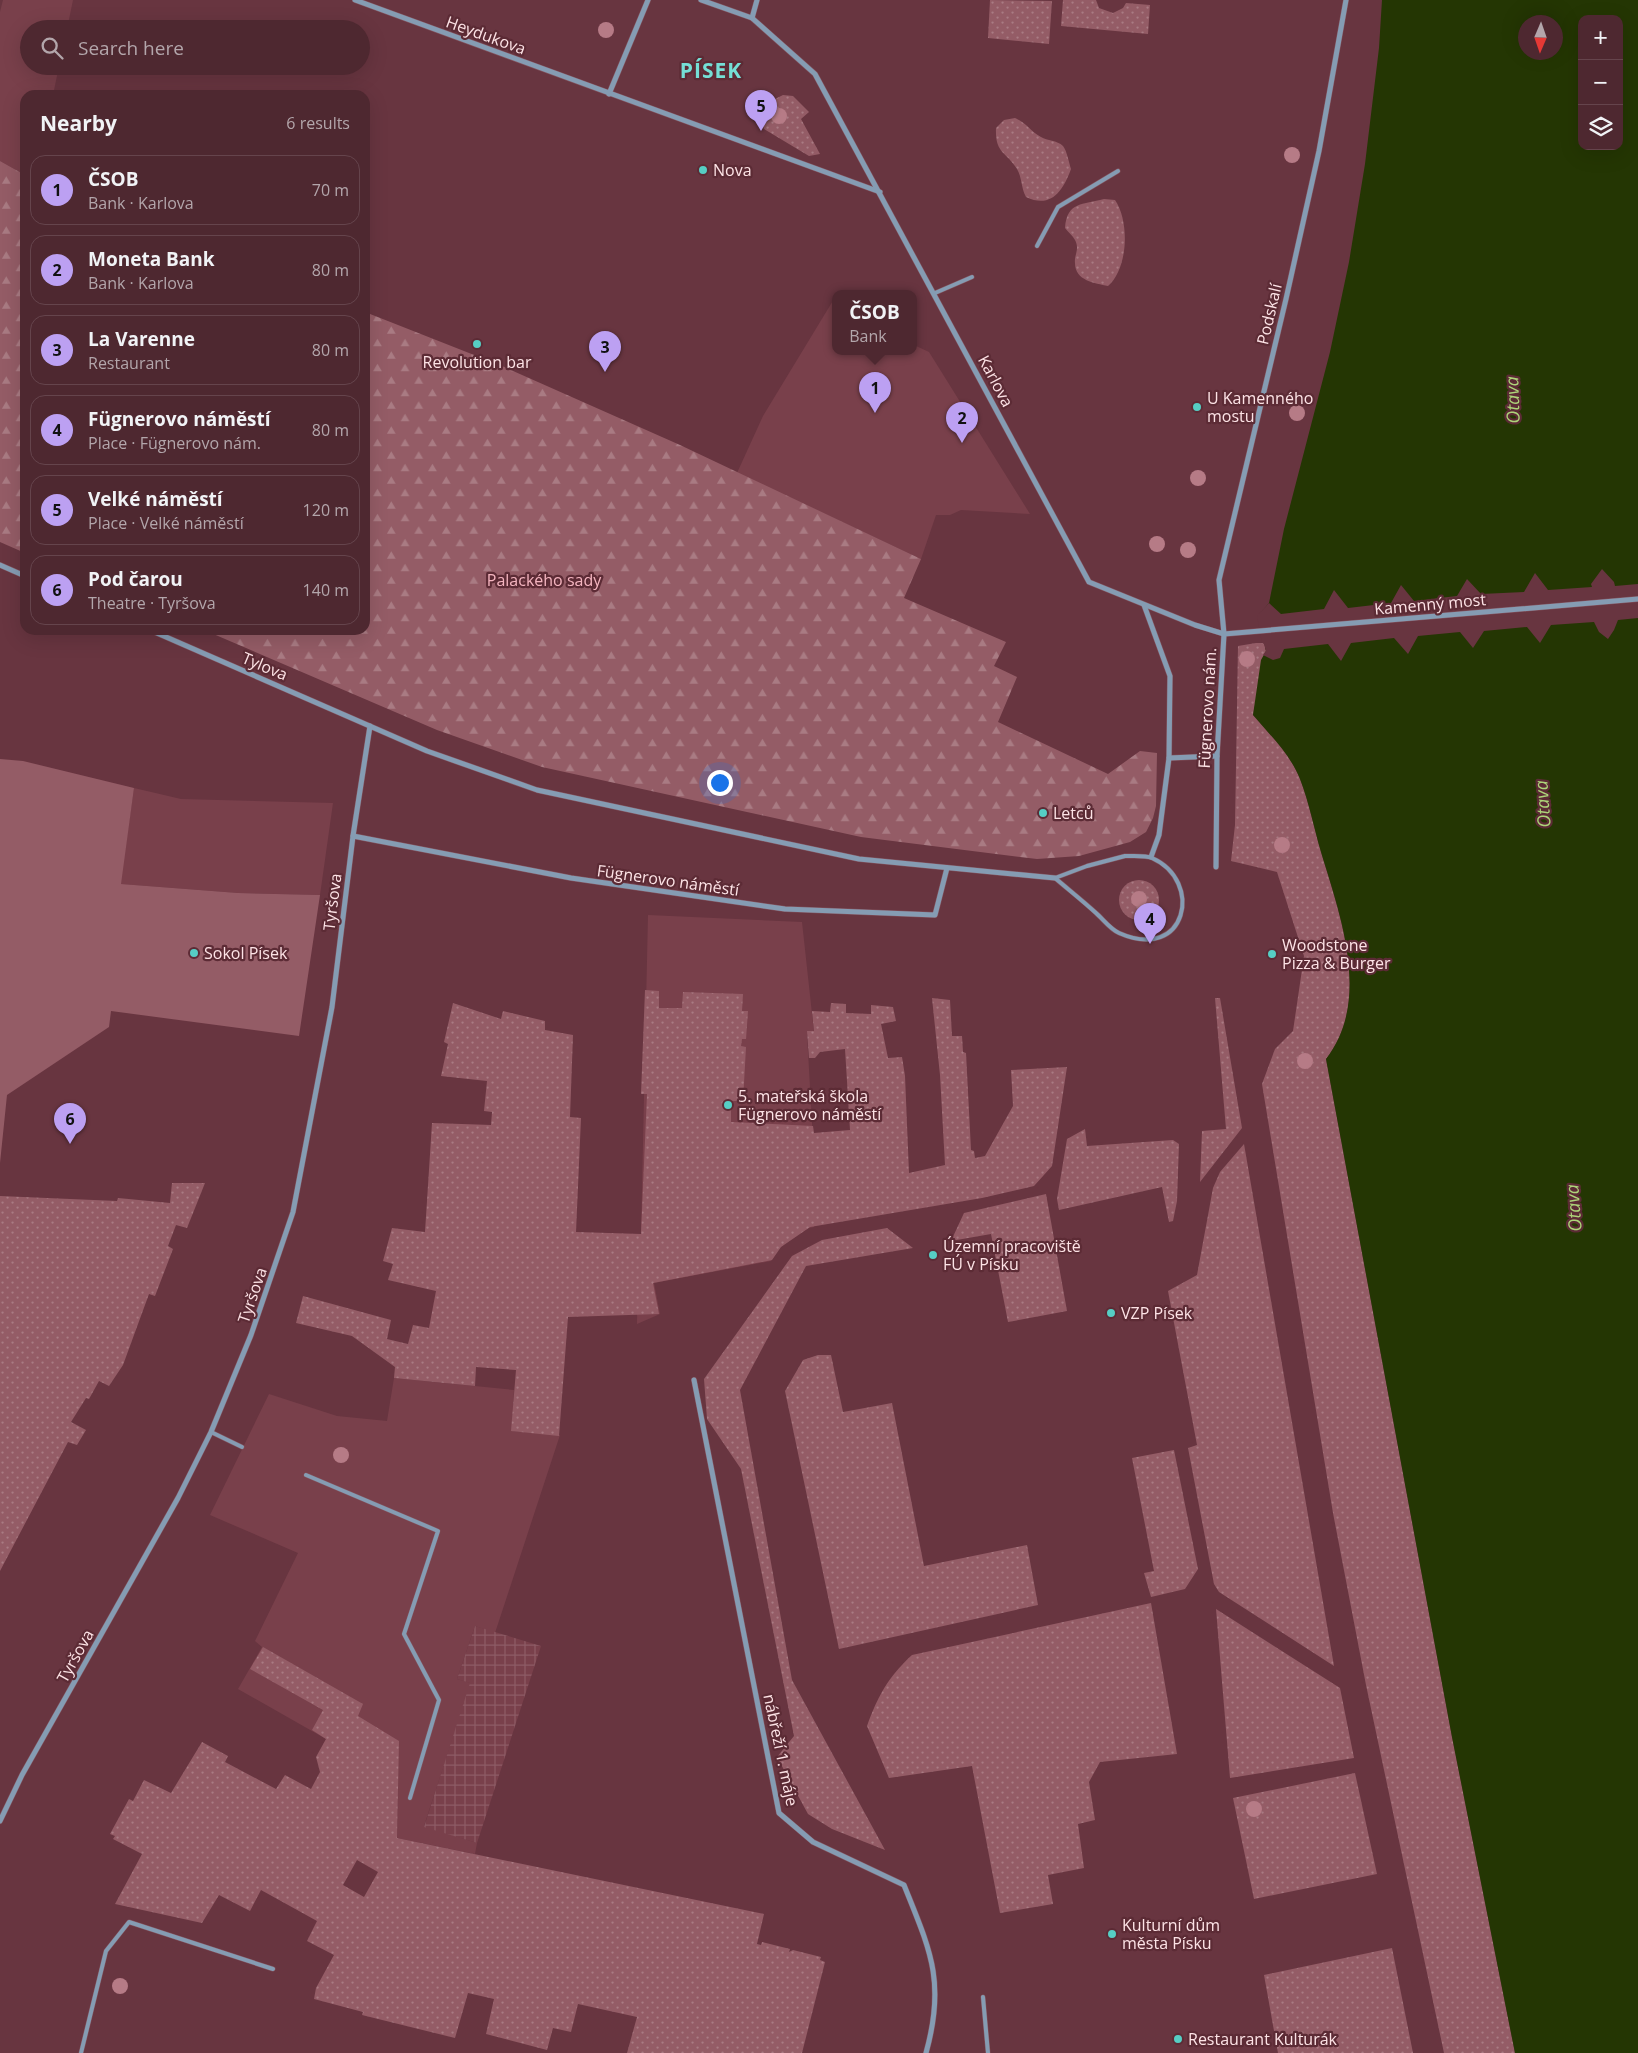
<!DOCTYPE html>
<meta charset="utf-8">
<style>
body{margin:0;font-family:"Open Sans",sans-serif;background:#58343c;color:#f1f3f6}
.controls{position:absolute;right:15px;top:15px;display:grid;overflow:hidden;border-radius:10px;box-shadow:0 5px 20px #0002}
.controls button{width:45px;height:45px;display:grid;place-items:center;padding:0;border:0;border-bottom:1px solid #65444c;background:#4e2830;color:#f1f3f6;font:25px sans-serif}
.compass{position:absolute;left:1518px;top:15px;width:45px;height:45px;border-radius:50%;background:#4e2830;box-shadow:0 5px 20px #0002;rotate:182deg}
.you{position:absolute;left:719px;top:782px;width:18px;height:18px;margin:-12px;border:4px solid #fff;border-radius:50%;background:#1a73e8;box-shadow:0 0 0 8px #1a73e833}
.badge{display:grid;place-items:center;width:32px;height:32px;border-radius:50%;background:#bca0f2;color:#111;font-size:16px;font-weight:700}
.pin{position:absolute;translate:-50% -41px;filter:drop-shadow(0 1px 2px #0008)}
.pin::after{content:'';position:absolute;top:26px;width:18px;height:15px;background:inherit;clip-path:polygon(0 0,100% 0,50% 100%)}
.popup{position:absolute;left:832px;top:290px;width:85px;height:65px;box-sizing:border-box;display:grid;place-content:center;border-radius:10px;background:#4e2830;filter:drop-shadow(0 1px 4px #0005);font-size:16px;white-space:nowrap;color:#b3a6ab}
.popup b{font-size:19px;color:#f1f3f6}
.popup::after{content:'';position:absolute;left:50%;top:100%;margin-left:-10px;border:10px solid transparent;border-top-color:#4e2830}
.list{margin:0;padding:0;list-style:none}
h2{display:flex;justify-content:space-between;align-items:center;height:65px;margin:0;padding:0 20px;font-size:21px}
h2 small{font-size:16px;font-weight:400;color:#b3a6ab}
.list li{display:grid;grid-template-columns:32px 1fr auto;gap:15px;align-items:center;box-sizing:border-box;height:70px;margin:0 10px 10px;padding:0 10px;border:1px solid #65444c;border-radius:15px}
.list b{display:block;font-size:19px;white-space:nowrap}
.list p{margin:0;font-size:16px;white-space:nowrap;color:#b3a6ab}
.list em{font-size:16px;font-style:normal;color:#b3a6ab}
.icon{flex:none;width:28px;height:28px;fill:none;stroke:currentColor;stroke-width:2;stroke-linecap:round;stroke-linejoin:round}
.map{position:relative;flex:none;width:1638px;height:2053px;overflow:hidden}
.search{position:absolute;background:#4e2830;box-shadow:0 5px 20px #0002;left:20px;top:20px;width:350px;height:55px;display:flex;align-items:center;gap:12px;box-sizing:border-box;padding:0 18px;border-radius:28px;color:#b3a6ab;font-size:19px}
.panel{position:absolute;background:#4e2830;box-shadow:0 5px 20px #0002;left:20px;top:90px;width:350px;height:545px;border-radius:15px}
.map>svg:first-child{display:block}
.built{fill:#79404b}
.industrial{fill:url(#industrial-grid)}
.grass{fill:url(#grass-dots);fill-rule:evenodd}
.forest{fill:url(#forest-firs)}
.park{fill:#945c66}
.water{fill:#243603;fill-rule:evenodd}
.pier{fill:#683540}
.lines{fill:none;stroke-linecap:round;stroke-linejoin:round}
.lane-casing{stroke:#83545e;stroke-width:5}
.street-casing{stroke:#83545e;stroke-width:6}
.lane{stroke:#859cb3;stroke-width:4}
.street{stroke:#859cb3;stroke-width:5}
.tree{fill:#b67b86}
.poi-dot{fill:#56cec4;stroke:#5c2b35;stroke-width:2}
.labels{text-anchor:middle;stroke-width:4.5;stroke-linejoin:round;paint-order:stroke}
.street-label{font-size:16px;fill:#fde3e6;stroke:#5c2b35}
.poi-label{font-size:16px;fill:#fde3e6;stroke:#5c2b35;text-anchor:start}
.park-label{font-size:16px;fill:#f5b5c0;stroke:#5c2b35}
.water-label{font-size:18px;font-style:italic;fill:#add479;stroke:#5c2b35}
.district-label{font-size:21px;font-weight:bold;letter-spacing:1px;fill:#75dfd6;stroke:#5c2b35}
</style>
<div class="map">
<svg width="1638" height="2053" viewBox="0 0 1638 2053">
<defs>
<pattern id="industrial-grid" width="8" height="8" patternUnits="userSpaceOnUse" patternTransform="scale(1.25)"><rect width="8" height="8" fill="#79404b"/><path d="M0 4h8M4 0v8" fill="none" stroke="#8d5b65"/></pattern>
<pattern id="grass-dots" width="8" height="8" patternUnits="userSpaceOnUse" patternTransform="scale(1.25)"><rect width="8" height="8" fill="#945c66"/><path d="M2 2h.1M6 6h.1" fill="none" stroke="#a97b83" stroke-width="1.8" stroke-linecap="round"/></pattern>
<pattern id="forest-firs" width="22" height="20" patternUnits="userSpaceOnUse" patternTransform="scale(1.25)"><rect width="22" height="20" fill="#945c66"/><path d="M5 1l3.5 6h-7zM16 11l3.5 6h-7z" fill="#a97b83"/></pattern>
</defs>
<rect width="100%" height="100%" fill="#683540"/>
<g class="built">
<polygon points="3,0 73,0 67,29 29,29 29,66 59,66 53,95 25,95 23,174 0,161 0,12"/>
<polygon points="834,299 836,300 836,352 914,352 914,345 929,352 1030,514 961,510 950,515 936,515 921,559 737,473 763,416"/>
<polygon points="134,788 181,799 333,803 320,895 238,893 120,884"/>
<polygon points="648,915 802,922 814,1032 807,1034 815,1176 814,1227 809,1228 780,1247 771,1261 654,1283 660,1314 637,1324 638,1234 641,1234"/>
<polygon points="394,1378 514,1390 512,1431 560,1435 495,1633 475,1626 457,1679 471,1683 424,1826 477,1843 475,1854 397,1838 398,1780 238,1689 262,1647 255,1641 298,1553 210,1515 269,1394 337,1416 387,1421"/>
</g>
<polygon class="industrial" points="475,1626 541,1646 477,1843 424,1827 470,1683 457,1679"/>
<g class="grass">
<polygon points="990,0 1052,1 1049,44 988,38"/>
<polygon points="1063,0 1096,0 1099,8 1113,13 1123,8 1126,3 1150,5 1148,34 1061,26"/>
<polygon points="783,95 793,96 809,112 801,119 820,154 809,156 764,129 760,117 771,101"/>
<path d="M1015,118C1027,123 1030,131 1041,137C1047,141 1057,140 1063,146C1067,151 1069,163 1071,169C1063,191 1051,209 1026,197C1021,188 1022,177 1017,169C1006,151 995,154 996,128L1004,120Z"/>
<path d="M1104,199L1115,200C1130,222 1128,269 1108,286C1095,283 1075,281 1075,263C1074,255 1080,249 1075,240C1073,236 1068,232 1065,228C1067,201 1083,205 1104,199Z"/>
<path d="M1256,643H1264L1266,651L1253,715C1270,735 1290,754 1300,779C1309,802 1314,828 1321,852C1340,916 1372,1000 1326,1059L1452,1737L1515,2053H1444L1366,1685L1333,1513L1262,1084L1275,1049L1293,1031L1304,956L1277,872L1231,861L1235,825L1238,646Z"/>
<circle cx="1139" cy="900" r="20"/>
<polygon points="645,990 659,991 659,1008 682,1008 683,992 743,994 742,1011 748,1011 746,1039 742,1039 741,1046 746,1047 743,1101 731,1101 731,1122 813,1126 814,1133 850,1130 845,1049 820,1052 815,1058 809,1058 807,1031 814,1031 812,1011 830,1012 831,1003 846,1004 846,1013 871,1014 871,1005 893,1007 896,1021 881,1024 888,1058 902,1057 905,1076 909,1173 945,1165 940,1075 932,998 950,1000 952,1036 962,1036 963,1052 966,1053 971,1150 974,1151 975,1158 985,1156 1013,1106 1011,1070 1067,1067 1052,1166 1034,1186 982,1198 810,1227 781,1247 772,1260 653,1283 659,1314 568,1317 559,1436 511,1431 516,1370 476,1367 475,1386 394,1378 395,1367 352,1336 296,1323 303,1296 391,1320 387,1339 408,1344 413,1325 429,1328 436,1291 388,1280 393,1264 383,1261 392,1228 425,1232 432,1123 491,1125 492,1112 484,1111 487,1081 441,1076 448,1044 444,1042 453,1003 501,1019 503,1011 545,1021 545,1030 573,1035 570,1117 581,1118 576,1232 641,1234 647,1094 641,1094"/>
<polygon points="1215,998 1220,998 1242,1128 1200,1182 1202,1131 1226,1129"/>
<polygon points="1085,1129 1087,1146 1173,1140 1179,1144 1177,1201 1173,1221 1169,1222 1162,1187 1059,1210 1057,1199 1067,1139"/>
<polygon points="1244,1144 1334,1666 1219,1592 1214,1584 1188,1448 1197,1445 1168,1291 1197,1275 1213,1188 1220,1172"/>
<polygon points="172,1183 205,1183 187,1228 176,1225 168,1246 173,1249 155,1296 149,1294 123,1365 109,1386 99,1381 89,1399 86,1398 71,1422 86,1430 77,1445 68,1442 0,1571 0,1196 117,1201 118,1198 170,1203"/>
<polygon points="1046,1194 1067,1311 1008,1322 991,1234 951,1241 964,1213"/>
<polygon points="887,1228 913,1248 806,1266 740,1390 792,1680 885,1850 832,1829 808,1814 777,1757 794,1736 741,1469 707,1419 704,1379 792,1256 822,1240"/>
<polygon points="818,1355 831,1355 843,1412 892,1403 924,1566 1027,1545 1038,1605 839,1649 785,1391 803,1360"/>
<polygon points="1174,1450 1198,1569 1185,1589 1151,1597 1144,1573 1154,1571 1132,1458"/>
<path d="M1151,1603L1177,1754L1100,1762L1089,1782L1095,1820L1078,1824L1084,1868L1048,1875L1053,1904L1000,1913L972,1766L889,1778L867,1726C878,1696 888,1677 912,1655Z"/>
<polygon points="1216,1609 1340,1688 1354,1758 1230,1778"/>
<path d="M263,1647L363,1704L358,1716L399,1741L397,1838L764,1914L757,1944L761,1945L762,1942L790,1949L789,1952L793,1950L821,1957L820,1960L825,1962L802,2053H627L637,2017L578,2004L571,2032L553,2028L547,2050L486,2034L494,1999L468,1993L455,2038L362,2015L363,2012L314,1999L316,1988L334,1955L307,1941L317,1921L261,1890L250,1911L219,1895L202,1923L115,1904L142,1854L113,1839L115,1836L110,1834L129,1799L133,1801L144,1780L171,1793L202,1742L228,1756L225,1762L276,1789L285,1775L311,1789L320,1772L316,1757L326,1739L312,1730L323,1710L250,1669ZM357,1860L378,1872L364,1897L343,1885Z"/>
<polygon points="1355,1773 1377,1874 1254,1899 1233,1798"/>
<polygon points="1392,1948 1413,2053 1278,2053 1264,1975"/>
</g>
<g class="forest">
<polygon points="0,161 25,175 25,553 0,542"/>
<polygon points="365,312 502,366 680,445 921,559 904,598 1006,642 994,666 1017,677 998,722 1108,774 1140,751 1157,753 1156,806 1153,818 1146,832 1130,842 1079,856 1037,859 861,837 542,767 437,730 204,630 365,630"/>
</g>
<polygon class="park" points="0,759 23,761 134,788 121,884 238,893 320,895 299,1036 111,1011 109,1027 7,1095 0,1163"/>
<path class="water" d="M1382,0H1638V2053H1515L1452,1737L1326,1059C1372,1000 1340,915 1321,852C1314,828 1309,802 1300,779C1290,754 1270,735 1253,715L1261,660L1266,651L1259,615L1269,603L1284,529L1330,352L1349,262L1365,164L1379,48ZM1582,19H1619V146H1582ZM1526,22H1556V52H1526Z"/>
<polygon class="pier" points="1602,569 1614,582 1615,586 1638,584 1638,618 1618,620 1614,630 1608,639 1599,632 1594,622 1551,625 1540,643 1527,627 1484,631 1473,648 1460,632 1418,636 1408,654 1394,638 1351,643 1341,661 1328,644 1284,649 1280,658 1273,660 1263,655 1266,651 1264,644 1262,643 1257,616 1269,603 1281,614 1324,609 1334,590 1348,608 1391,603 1401,585 1414,601 1457,596 1467,579 1481,594 1524,592 1535,573 1548,590 1592,587 1591,584"/>
<g class="lines">
<defs>
<g id="lane">
<polyline points="1037,246 1058,207 1118,171"/>
<polyline points="935,293 972,277"/>
<path d="M1125,856C1133,856 1145,855 1152,858C1204,881 1187,963 1119,933C1110,929 1103,919 1096,913C1083,901 1069,890 1055,878L1087,866Z"/>
<polyline points="211,1432 242,1447"/>
<polyline points="306,1475 438,1531 404,1634 439,1700 410,1798"/>
<polyline points="983,1997 988,2053"/>
<polyline points="81,2053 106,1951 129,1922 273,1969"/>
</g>
<g id="street">
<polyline points="355,0 880,192"/>
<polyline points="701,0 752,18 815,74 1089,582 1195,625 1224,634 1638,599"/>
<polyline points="752,18 757,0"/>
<polyline points="609,94 648,0"/>
<polyline points="0,565 25,576"/>
<polyline points="1144,605 1170,676 1169,758 1159,835 1151,857"/>
<polyline points="150,630 427,751 537,790 859,859 1055,878"/>
<polyline points="1169,758 1217,756"/>
<polyline points="353,836 571,878 785,909 935,915 947,868"/>
<polyline points="1216,867 1217,756 1224,634 1219,580 1286,299 1319,151 1346,0"/>
<path d="M694,1380L779,1813L813,1842L904,1885C930,1950 946,1981 926,2053"/>
<polyline points="0,1821 22,1775 178,1498 211,1432 251,1335 293,1212 332,1007 353,836 370,726"/>
</g>
</defs>
<use href="#lane" class="lane-casing"/>
<use href="#street" class="street-casing"/>
<use href="#lane" class="lane"/>
<use href="#street" class="street"/>
</g>
<g class="tree">
<circle cx="606" cy="30" r="8"/>
<circle cx="779" cy="116" r="8"/>
<circle cx="1292" cy="155" r="8"/>
<circle cx="1297" cy="413" r="8"/>
<circle cx="1198" cy="478" r="8"/>
<circle cx="1157" cy="544" r="8"/>
<circle cx="1188" cy="550" r="8"/>
<circle cx="1247" cy="659" r="8"/>
<circle cx="1282" cy="845" r="8"/>
<circle cx="1139" cy="899" r="8"/>
<circle cx="1305" cy="1061" r="8"/>
<circle cx="341" cy="1455" r="8"/>
<circle cx="1254" cy="1809" r="8"/>
<circle cx="120" cy="1986" r="8"/>
</g>
<g class="poi-dot">
<circle cx="703" cy="170" r="5"/>
<circle cx="477" cy="344" r="5"/>
<circle cx="1197" cy="407" r="5"/>
<circle cx="1043" cy="813" r="5"/>
<circle cx="194" cy="953" r="5"/>
<circle cx="1272" cy="954" r="5"/>
<circle cx="728" cy="1105" r="5"/>
<circle cx="933" cy="1255" r="5"/>
<circle cx="1111" cy="1313" r="5"/>
<circle cx="1112" cy="1934" r="5"/>
<circle cx="1178" cy="2039" r="5"/>
</g>
<g class="labels">
<g class="street-label">
<text transform="translate(486 35) rotate(20)" y="6">Heydukova</text>
<text transform="translate(1269 314) rotate(-77)" y="6">Podskalí</text>
<text transform="translate(996 381) rotate(62)" y="6">Karlova</text>
<text transform="translate(1430 604) rotate(-5)" y="6">Kamenný most</text>
<text transform="translate(265 666) rotate(23)" y="6">Tylova</text>
<text transform="translate(1207 708) rotate(-87)" y="6">Fügnerovo nám.</text>
<text transform="translate(668 880) rotate(8)" y="6">Fügnerovo náměstí</text>
<text transform="translate(332 902) rotate(-83)" y="6">Tyršova</text>
<text transform="translate(252 1295) rotate(-71)" y="6">Tyršova</text>
<text transform="translate(75 1656) rotate(-61)" y="6">Tyršova</text>
<text transform="translate(781 1750) rotate(78)" y="6">nábřeží 1. máje</text>
</g>
<g class="poi-label">
<text x="713" y="176">Nova</text>
<text x="477" y="368" text-anchor="middle">Revolution bar</text>
<text x="1207" y="404">U Kamenného<tspan x="1207" dy="18">mostu</tspan></text>
<text x="1053" y="819">Letců</text>
<text x="1282" y="951">Woodstone<tspan x="1282" dy="18">Pizza &amp; Burger</tspan></text>
<text x="204" y="959">Sokol Písek</text>
<text x="738" y="1102">5. mateřská škola<tspan x="738" dy="18">Fügnerovo náměstí</tspan></text>
<text x="943" y="1252">Územní pracoviště<tspan x="943" dy="18">FÚ v Písku</tspan></text>
<text x="1121" y="1319">VZP Písek</text>
<text x="1122" y="1931">Kulturní dům<tspan x="1122" dy="18">města Písku</tspan></text>
<text x="1188" y="2045">Restaurant Kulturák</text>
</g>
<g class="park-label">
<text x="544" y="586">Palackého sady</text>
</g>
<g class="water-label">
<text transform="translate(1513 400) rotate(-92)" y="6">Otava</text>
<text transform="translate(1543 804) rotate(-94)" y="6">Otava</text>
<text transform="translate(1574 1208) rotate(-94)" y="6">Otava</text>
</g>
<g class="district-label">
<text x="711" y="78">PÍSEK</text>
</g>
</g>
</svg>
<div class="controls">
<button>+</button>
<button>−</button>
<button><svg class="icon" aria-label="layers" viewBox="0 0 24 24"><path d="M12 4l9 5-9 5-9-5zM3 14l9 5 9-5"/></svg></button>
</div>
<svg class="compass" viewBox="-18 -18 36 36"><path d="M0-13l5 13h-10z" fill="#e53935"/><path d="M0 13l5-13h-10z" fill="#b3a6ab"/></svg>
<div class="you"></div>
<div class="pin badge" style="left:875px;top:413px">1</div>
<div class="popup"><b>ČSOB</b>Bank</div>
<div class="pin badge" style="left:962px;top:443px">2</div>
<div class="pin badge" style="left:605px;top:372px">3</div>
<div class="pin badge" style="left:1150px;top:944px">4</div>
<div class="pin badge" style="left:761px;top:131px">5</div>
<div class="pin badge" style="left:70px;top:1144px">6</div>
<div class="search"><svg class="icon" aria-label="search" viewBox="0 0 24 24"><circle cx="10" cy="10" r="6"/><path d="M15 15l6 6"/></svg>Search here</div>
<section class="panel">
<h2>Nearby<small>6 results</small></h2>
<ul class="list">
<li><span class="badge">1</span><div><b>ČSOB</b><p>Bank · Karlova</p></div><em>70 m</em></li>
<li><span class="badge">2</span><div><b>Moneta Bank</b><p>Bank · Karlova</p></div><em>80 m</em></li>
<li><span class="badge">3</span><div><b>La Varenne</b><p>Restaurant</p></div><em>80 m</em></li>
<li><span class="badge">4</span><div><b>Fügnerovo náměstí</b><p>Place · Fügnerovo nám.</p></div><em>80 m</em></li>
<li><span class="badge">5</span><div><b>Velké náměstí</b><p>Place · Velké náměstí</p></div><em>120 m</em></li>
<li><span class="badge">6</span><div><b>Pod čarou</b><p>Theatre · Tyršova</p></div><em>140 m</em></li>
</ul>
</section>
</div>
